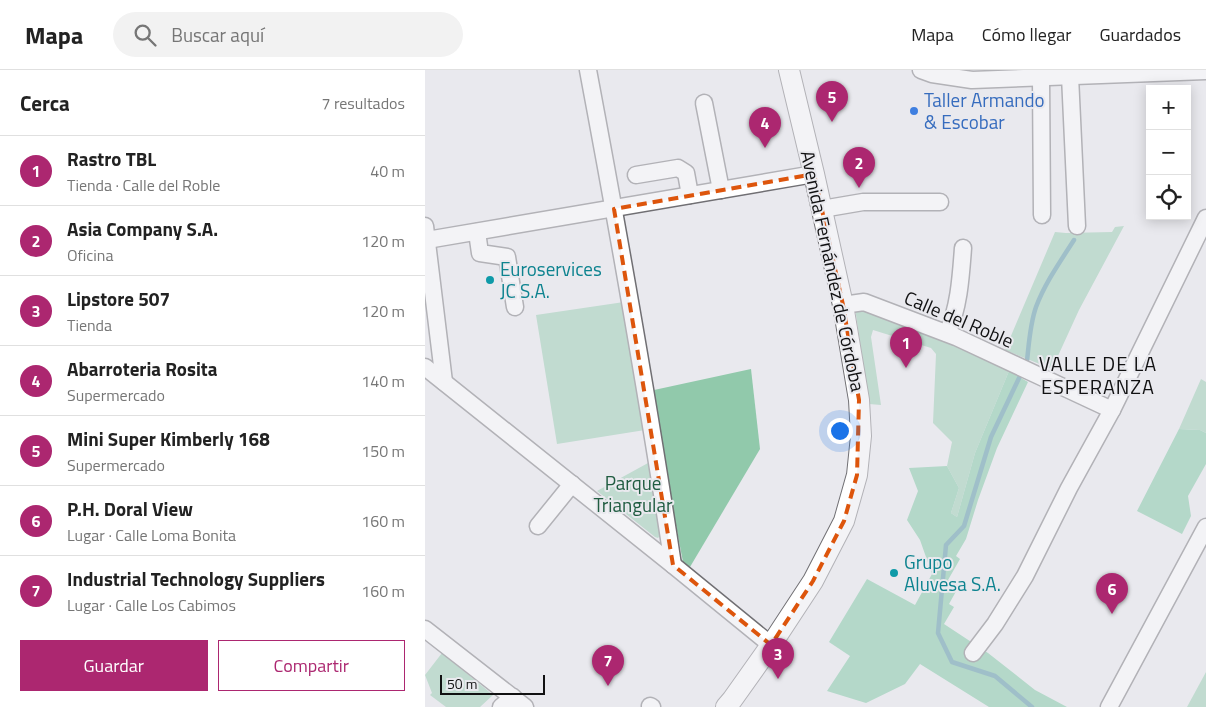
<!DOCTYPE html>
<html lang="es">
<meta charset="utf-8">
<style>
body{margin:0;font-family:"Titillium Web",sans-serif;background:#f2f2f2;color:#222}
.controls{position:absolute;right:15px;top:15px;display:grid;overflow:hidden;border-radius:0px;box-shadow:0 2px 12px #0003}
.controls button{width:45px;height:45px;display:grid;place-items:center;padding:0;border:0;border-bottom:1px solid #e0e0e0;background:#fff;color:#222;font:25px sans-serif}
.scale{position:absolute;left:15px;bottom:12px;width:105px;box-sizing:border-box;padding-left:5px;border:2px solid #111112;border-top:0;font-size:14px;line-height:18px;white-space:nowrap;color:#111112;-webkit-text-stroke:4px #e9e9ee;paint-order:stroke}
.you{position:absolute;left:414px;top:360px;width:18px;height:18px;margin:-12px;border:4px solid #fff;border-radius:50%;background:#1a73e8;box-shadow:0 0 0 8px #1a73e833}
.badge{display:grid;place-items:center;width:32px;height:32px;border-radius:50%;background:#ac2770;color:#fff;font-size:16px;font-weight:700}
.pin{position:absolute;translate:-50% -41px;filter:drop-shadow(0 1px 2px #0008)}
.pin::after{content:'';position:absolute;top:26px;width:18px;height:15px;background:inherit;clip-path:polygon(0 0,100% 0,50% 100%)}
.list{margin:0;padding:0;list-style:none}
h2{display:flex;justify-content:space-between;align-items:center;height:65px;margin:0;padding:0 20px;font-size:21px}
h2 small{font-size:16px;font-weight:400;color:#767676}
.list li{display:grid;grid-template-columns:32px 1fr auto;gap:15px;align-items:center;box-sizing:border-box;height:70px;padding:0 20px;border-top:1px solid #e0e0e0}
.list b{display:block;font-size:19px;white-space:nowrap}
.list p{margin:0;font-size:16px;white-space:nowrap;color:#767676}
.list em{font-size:16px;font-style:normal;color:#767676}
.actions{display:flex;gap:10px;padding:15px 20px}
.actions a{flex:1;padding:11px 0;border:1px solid #ac2770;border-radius:0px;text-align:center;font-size:18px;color:#ac2770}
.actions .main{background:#ac2770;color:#fff}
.icon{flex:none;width:28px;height:28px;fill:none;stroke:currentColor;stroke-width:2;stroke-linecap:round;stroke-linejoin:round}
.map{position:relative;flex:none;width:781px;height:637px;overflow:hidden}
header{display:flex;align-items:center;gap:30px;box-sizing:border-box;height:70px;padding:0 25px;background:#fff;border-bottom:1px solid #e0e0e0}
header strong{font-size:24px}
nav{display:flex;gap:28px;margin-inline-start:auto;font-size:18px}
.search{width:350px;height:45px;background:#f2f2f2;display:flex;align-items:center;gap:12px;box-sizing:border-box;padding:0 18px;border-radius:28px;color:#767676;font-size:19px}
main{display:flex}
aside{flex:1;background:#fff}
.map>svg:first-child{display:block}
.green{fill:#91c9ab}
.forest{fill:#73c39b}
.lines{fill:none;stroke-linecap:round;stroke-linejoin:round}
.stream{stroke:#468c9b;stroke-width:4.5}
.minor-casing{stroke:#706f73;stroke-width:19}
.major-casing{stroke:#706f73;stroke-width:22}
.minor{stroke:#fff;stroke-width:16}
.major{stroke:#fff;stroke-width:20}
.marked{fill:none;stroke:#dd550c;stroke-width:4;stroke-dasharray:10 6;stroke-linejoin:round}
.shop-dot{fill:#3f7fe0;stroke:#e9e9ee;stroke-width:2}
.culture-dot{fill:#0f9aa8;stroke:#e9e9ee;stroke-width:2}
.labels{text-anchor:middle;stroke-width:4;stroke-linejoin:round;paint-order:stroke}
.shop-label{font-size:19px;fill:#366cbe;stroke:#e9e9ee;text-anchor:start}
.culture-label{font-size:19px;fill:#0d838f;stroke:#e9e9ee;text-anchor:start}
.street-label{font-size:19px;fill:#111112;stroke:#e9e9ee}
.park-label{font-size:19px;fill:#205c41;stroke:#e9e9ee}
.neighbourhood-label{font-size:20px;letter-spacing:1px;fill:#111112;stroke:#e9e9ee}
</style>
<header>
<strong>Mapa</strong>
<div class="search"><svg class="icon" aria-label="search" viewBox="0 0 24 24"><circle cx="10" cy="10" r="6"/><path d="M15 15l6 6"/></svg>Buscar aquí</div>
<nav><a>Mapa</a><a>Cómo llegar</a><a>Guardados</a></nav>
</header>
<main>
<aside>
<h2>Cerca<small>7 resultados</small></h2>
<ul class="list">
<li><span class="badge">1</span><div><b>Rastro TBL</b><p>Tienda · Calle del Roble</p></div><em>40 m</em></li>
<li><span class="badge">2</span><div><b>Asia Company S.A.</b><p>Oficina</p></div><em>120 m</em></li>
<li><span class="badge">3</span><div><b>Lipstore 507</b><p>Tienda</p></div><em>120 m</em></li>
<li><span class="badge">4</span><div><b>Abarroteria Rosita</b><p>Supermercado</p></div><em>140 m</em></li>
<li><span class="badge">5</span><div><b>Mini Super Kimberly 168</b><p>Supermercado</p></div><em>150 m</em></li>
<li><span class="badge">6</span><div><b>P.H. Doral View</b><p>Lugar · Calle Loma Bonita</p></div><em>160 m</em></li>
<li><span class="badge">7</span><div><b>Industrial Technology Suppliers</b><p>Lugar · Calle Los Cabimos</p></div><em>160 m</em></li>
</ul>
<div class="actions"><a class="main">Guardar</a><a>Compartir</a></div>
</aside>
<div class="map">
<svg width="781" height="637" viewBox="0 0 781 637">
<rect width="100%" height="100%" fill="#e9e9ee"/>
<g class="green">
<polygon points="699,156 654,240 627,299 580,280 630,162 641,163 687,162 690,157"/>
<polygon points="199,232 220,360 132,374 111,245"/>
<polygon points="430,238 510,263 584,301 550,383 532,447 526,443 534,418 522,396 527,372 508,353 511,284 506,278 448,260 446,267 456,335 444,334"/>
<polygon points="326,299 335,379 265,497 258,492 244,419 229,320"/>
<polygon points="776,309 781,312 781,363 775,360 754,359"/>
<polygon points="223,393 235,466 233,468 230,467 172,421"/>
<polygon points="17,583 68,625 55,637 21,637 5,625 7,623 0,605"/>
<polygon points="781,602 781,637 762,637"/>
</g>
<g class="forest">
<polygon points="584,301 603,312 572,378 553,430 541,469 531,486 535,489 523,510 534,516 524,534 529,537 519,554 563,583 610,620 642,637 564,637 495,594 480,614 441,633 402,621 425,586 404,572 442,509 490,535 507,504 495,470 482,450 493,421 484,398 522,396 534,418 526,443 532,447 550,383"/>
<polygon points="754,359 775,360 781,363 781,394 763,426 766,446 757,464 712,441"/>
</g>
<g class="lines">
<g class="stream">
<path d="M602,291C604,273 605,254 611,237C620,213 635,192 649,170"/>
<polyline points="595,306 566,367 539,456 521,475 513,563 527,592 570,606 607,637"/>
</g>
<defs>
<g id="minor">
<path d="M163,0C194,165 223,329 248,495"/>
<polyline points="496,0 507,4 547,10 781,1"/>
<polyline points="645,6 652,156"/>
<polyline points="616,8 617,145"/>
<polyline points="279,33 296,120"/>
<polyline points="211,105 253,98 261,103 265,125"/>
<polyline points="397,139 438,132 515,132"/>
<polyline points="0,156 19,312"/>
<polyline points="52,162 55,183 82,187 90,237"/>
<polyline points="2,170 389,104"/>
<polyline points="418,235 439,232 531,267 687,340"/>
<path d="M522,263C534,239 536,205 538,178"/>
<polyline points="0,297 248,495 346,575"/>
<polyline points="113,456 147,414"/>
<polyline points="0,559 100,637"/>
<polyline points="548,583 570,554 600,506 644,418 687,340 781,148"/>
<polyline points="225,636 227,637"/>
<polyline points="76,637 88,627"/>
<polyline points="684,637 781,457"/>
</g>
<polyline id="major" points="301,637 307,630 346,575 388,511 419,451 432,405 436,366 434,330 418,235 389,104 364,0"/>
</defs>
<use href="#minor" class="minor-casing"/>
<use href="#major" class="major-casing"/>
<use href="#minor" class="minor"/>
<use href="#major" class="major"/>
</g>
<path d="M0 0H781V637H0ZM389,104L418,235L434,330L432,405L419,451L388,511L346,575L248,495L189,139Z" fill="#e9e9ee" fill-opacity=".55" fill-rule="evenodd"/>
<path class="marked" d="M389,104L418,235L434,330L432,405L419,451L388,511L346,575L248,495L189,139Z"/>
<circle class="shop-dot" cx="489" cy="41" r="5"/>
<g class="culture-dot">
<circle cx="65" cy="210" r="5"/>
<circle cx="469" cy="503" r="5"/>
</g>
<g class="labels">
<g class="shop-label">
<text x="499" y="37">Taller Armando<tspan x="499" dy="22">&amp; Escobar</tspan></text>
</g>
<g class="culture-label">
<text x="75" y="206">Euroservices<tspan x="75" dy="22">JC S.A.</tspan></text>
<text x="479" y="499">Grupo<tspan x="479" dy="22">Aluvesa S.A.</tspan></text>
</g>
<g class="street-label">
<text transform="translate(408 201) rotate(78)" y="7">Avenida Fernández de Córdoba</text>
<text transform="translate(534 249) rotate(23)" y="7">Calle del Roble</text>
</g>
<g class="park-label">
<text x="208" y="420">Parque<tspan x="208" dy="22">Triangular</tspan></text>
</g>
<g class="neighbourhood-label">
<text x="673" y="301">VALLE DE LA<tspan x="673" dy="23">ESPERANZA</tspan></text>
</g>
</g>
</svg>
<div class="controls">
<button>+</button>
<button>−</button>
<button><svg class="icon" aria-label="locate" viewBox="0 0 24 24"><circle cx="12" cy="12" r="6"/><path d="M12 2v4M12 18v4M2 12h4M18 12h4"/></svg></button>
</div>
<div class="scale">50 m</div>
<div class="you"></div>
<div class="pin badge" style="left:481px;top:298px">1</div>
<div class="pin badge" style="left:434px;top:118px">2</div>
<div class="pin badge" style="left:353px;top:609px">3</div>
<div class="pin badge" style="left:340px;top:78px">4</div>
<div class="pin badge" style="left:407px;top:52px">5</div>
<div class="pin badge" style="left:687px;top:544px">6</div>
<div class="pin badge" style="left:183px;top:616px">7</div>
</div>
</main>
